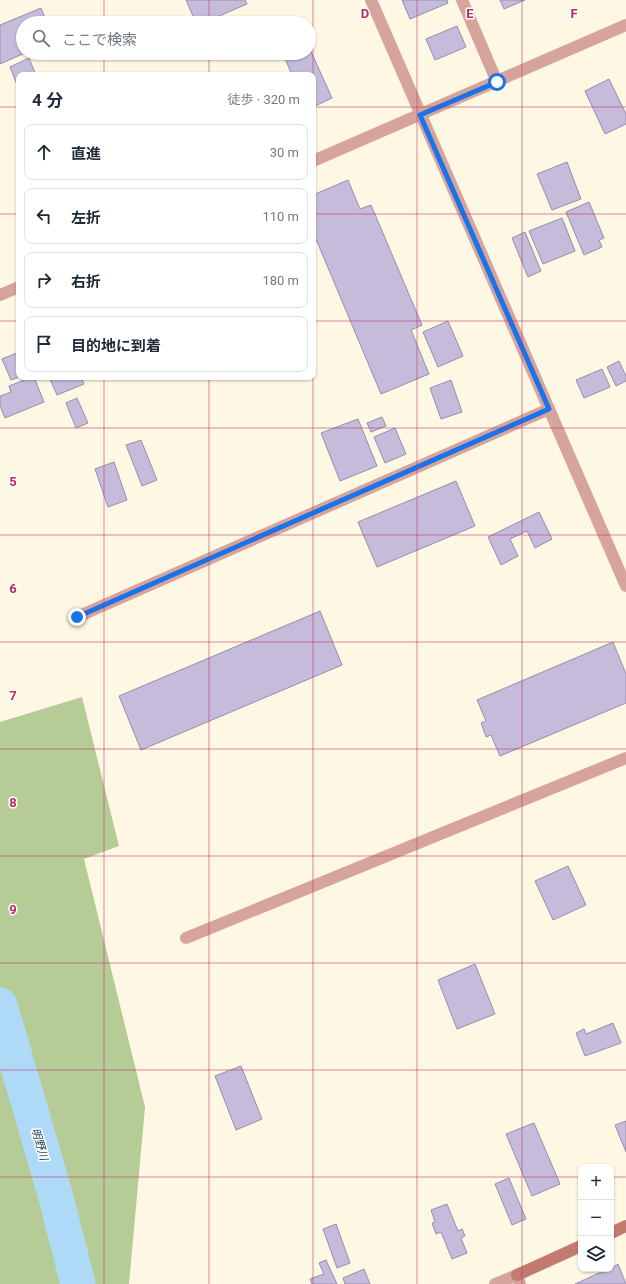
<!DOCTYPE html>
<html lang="ja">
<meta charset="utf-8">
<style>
body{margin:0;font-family:Roboto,"Noto Sans JP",sans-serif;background:#f6f6f7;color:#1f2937}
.controls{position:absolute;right:12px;bottom:12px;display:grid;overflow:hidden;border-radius:8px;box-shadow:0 1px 3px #0004}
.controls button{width:36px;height:36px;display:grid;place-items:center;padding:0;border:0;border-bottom:1px solid #e0e1e3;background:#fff;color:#1f2937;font:20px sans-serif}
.stop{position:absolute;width:12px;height:12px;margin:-9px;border:3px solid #1a73e8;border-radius:50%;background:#fff}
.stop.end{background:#1a73e8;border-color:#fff;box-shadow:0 1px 4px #0008}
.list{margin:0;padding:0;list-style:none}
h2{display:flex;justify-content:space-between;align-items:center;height:52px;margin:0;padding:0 16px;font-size:17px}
h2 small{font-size:13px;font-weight:400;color:#747a83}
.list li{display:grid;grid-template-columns:26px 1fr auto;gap:12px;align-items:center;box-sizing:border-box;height:56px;margin:0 8px 8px;padding:0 8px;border:1px solid #e0e1e3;border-radius:8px}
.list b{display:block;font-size:15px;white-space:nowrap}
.list em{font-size:13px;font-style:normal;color:#747a83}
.icon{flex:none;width:22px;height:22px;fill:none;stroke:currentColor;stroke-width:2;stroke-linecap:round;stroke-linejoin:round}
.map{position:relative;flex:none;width:626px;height:1284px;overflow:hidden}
.search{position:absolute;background:#fff;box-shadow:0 1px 3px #0004;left:16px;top:16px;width:300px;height:44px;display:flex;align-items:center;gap:10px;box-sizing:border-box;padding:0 14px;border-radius:22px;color:#747a83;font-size:15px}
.panel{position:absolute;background:#fff;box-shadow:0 1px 3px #0004;left:16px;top:72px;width:300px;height:308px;border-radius:8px}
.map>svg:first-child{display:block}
.forest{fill:#b5cc97}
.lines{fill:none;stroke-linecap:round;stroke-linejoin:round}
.river{stroke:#afdaf7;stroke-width:35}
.building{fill:#c5bcdc;stroke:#968eac}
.lane{stroke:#d7a49c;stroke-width:12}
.street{stroke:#d7a49c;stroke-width:12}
.secondary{stroke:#c37b70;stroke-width:12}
.route{stroke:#1a73e8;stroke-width:5}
.grid{fill:none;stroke:#b92c63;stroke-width:1;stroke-opacity:0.55}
.labels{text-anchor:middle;stroke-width:3;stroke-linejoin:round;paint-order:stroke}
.water-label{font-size:11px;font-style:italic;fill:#19445d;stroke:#fff}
.grid-label{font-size:13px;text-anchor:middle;font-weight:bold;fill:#b92c63;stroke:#fff;stroke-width:3;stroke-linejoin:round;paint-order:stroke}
</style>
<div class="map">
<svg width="626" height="1284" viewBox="0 0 626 1284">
<rect width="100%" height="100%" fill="#fef7e3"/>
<polygon class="forest" points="82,697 119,846 84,859 145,1107 129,1284 0,1284 0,722"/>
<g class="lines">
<polyline class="river" points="0,1005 55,1194 78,1284"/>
</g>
<g class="building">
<polygon points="186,0 245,0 247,4 203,23 196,23"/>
<polygon points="402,0 447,0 448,3 410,19"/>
<polygon points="500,0 525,0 504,9"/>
<polygon points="41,8 47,23 23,23 23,53 25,53 0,64 0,25"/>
<polygon points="457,26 466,47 435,60 426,39"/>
<polygon points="309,47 332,98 313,107 313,75 292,75 284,56 291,53 309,53"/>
<polygon points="29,58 36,75 19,75 18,87 10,67"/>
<polygon points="609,79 626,114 626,124 605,134 585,91"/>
<polygon points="567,162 581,199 552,210 537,174"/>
<polygon points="348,180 360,209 371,205 422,325 411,330 429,374 381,394 313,232 313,195"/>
<polygon points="589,202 604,238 599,240 602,247 584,255 566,212"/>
<polygon points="562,218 575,251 543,264 529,231"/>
<polygon points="525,232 541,271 528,277 512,238"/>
<polygon points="448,321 463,356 438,367 423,332"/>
<polygon points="19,352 19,377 11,380 2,359"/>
<polygon points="619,361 626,376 626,381 616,386 607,367"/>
<polygon points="602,369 610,387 584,398 576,380"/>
<polygon points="32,377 34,377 44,402 5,418 0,406 0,396 11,392 9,386"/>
<polygon points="49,377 81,377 84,384 57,395"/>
<polygon points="451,380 462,412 441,419 430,388"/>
<polygon points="77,398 88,423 76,428 66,403"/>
<polygon points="382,417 386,426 371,432 367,423"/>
<polygon points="358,419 377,466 340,481 321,433"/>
<polygon points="395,428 406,454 385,463 374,437"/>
<polygon points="141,440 157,480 142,486 126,445"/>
<polygon points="114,462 127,500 108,507 95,469"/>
<polygon points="456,481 475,526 377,567 358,522"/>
<polygon points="539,512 552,539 535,548 527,531 510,539 518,556 501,565 488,537"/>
<polygon points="320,611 342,665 141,750 119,696"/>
<polygon points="613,642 626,674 626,703 500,756 491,735 486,737 481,723 486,721 477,700"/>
<polygon points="568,866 586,905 553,920 535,881"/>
<polygon points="475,964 495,1014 457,1029 438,980"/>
<polygon points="613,1023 621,1043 585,1056 576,1033 584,1029 586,1034"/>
<polygon points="241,1066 262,1119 236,1130 215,1076"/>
<polygon points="626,1121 626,1152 615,1125"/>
<polygon points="534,1123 560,1184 532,1196 506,1134"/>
<polygon points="509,1178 526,1219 512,1225 495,1184"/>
<polygon points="447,1204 458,1231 462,1229 465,1236 461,1238 467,1253 452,1259 441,1232 436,1234 432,1223 435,1222 431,1210"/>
<polygon points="336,1224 350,1263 337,1268 323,1229"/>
<polygon points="326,1260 337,1284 312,1284 310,1279 324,1274 319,1263"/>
<polygon points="618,1264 626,1284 575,1284 608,1269 611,1269 611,1268"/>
<polygon points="364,1269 370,1284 345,1284 343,1278"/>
</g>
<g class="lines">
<g class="lane">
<polyline points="462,0 497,82"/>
<polyline points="77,617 549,409"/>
<polyline points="186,938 626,758"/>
</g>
<g class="street">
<polyline points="371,0 626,586"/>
<polyline points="313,161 626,25"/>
<polyline points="0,295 19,287"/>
<polyline points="495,1284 517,1275 520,1284"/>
</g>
<g class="secondary">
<polyline points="611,1233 626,1226"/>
<polyline points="517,1275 581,1246"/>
</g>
</g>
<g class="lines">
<polyline class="route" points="77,617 549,409 420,115 497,82"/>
</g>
<path class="grid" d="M104,0V23M209,0V23M313,0V75M417,0V1284M522,0V1284M104,53V75M209,53V75M313,75V377M0,107H19M313,107H626M0,214H19M313,214H626M0,321H19M313,321H626M104,377V1284M209,377V1284M313,377V1284M0,428H626M0,535H626M0,642H626M0,749H626M0,856H626M0,963H626M0,1070H626M0,1177H581M611,1177H626"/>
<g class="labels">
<g class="water-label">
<text transform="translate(40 1144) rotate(74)" y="4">明野川</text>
</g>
</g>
<g class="grid-label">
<text x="365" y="18">D</text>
<text x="470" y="18">E</text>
<text x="574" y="18">F</text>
<text x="13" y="486">5</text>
<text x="13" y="593">6</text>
<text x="13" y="700">7</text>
<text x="13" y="807">8</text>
<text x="13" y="914">9</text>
</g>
</svg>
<div class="controls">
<button>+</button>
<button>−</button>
<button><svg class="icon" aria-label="layers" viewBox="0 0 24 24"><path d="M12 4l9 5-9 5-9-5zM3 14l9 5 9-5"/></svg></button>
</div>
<div class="stop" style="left:497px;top:82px"></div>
<div class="stop end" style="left:77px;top:617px"></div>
<div class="search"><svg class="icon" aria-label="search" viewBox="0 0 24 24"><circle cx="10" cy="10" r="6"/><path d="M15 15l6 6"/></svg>ここで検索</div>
<section class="panel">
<h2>4 分<small>徒歩 · 320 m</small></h2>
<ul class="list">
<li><svg class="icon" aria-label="ahead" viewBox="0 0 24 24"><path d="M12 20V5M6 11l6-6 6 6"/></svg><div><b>直進</b></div><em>30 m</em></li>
<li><svg class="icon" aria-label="left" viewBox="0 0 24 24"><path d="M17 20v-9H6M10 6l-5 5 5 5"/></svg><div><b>左折</b></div><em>110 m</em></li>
<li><svg class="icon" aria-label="right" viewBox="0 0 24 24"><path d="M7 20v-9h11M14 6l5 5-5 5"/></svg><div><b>右折</b></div><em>180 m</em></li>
<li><svg class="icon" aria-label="arrive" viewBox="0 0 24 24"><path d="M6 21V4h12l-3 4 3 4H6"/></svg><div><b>目的地に到着</b></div></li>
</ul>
</section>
</div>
